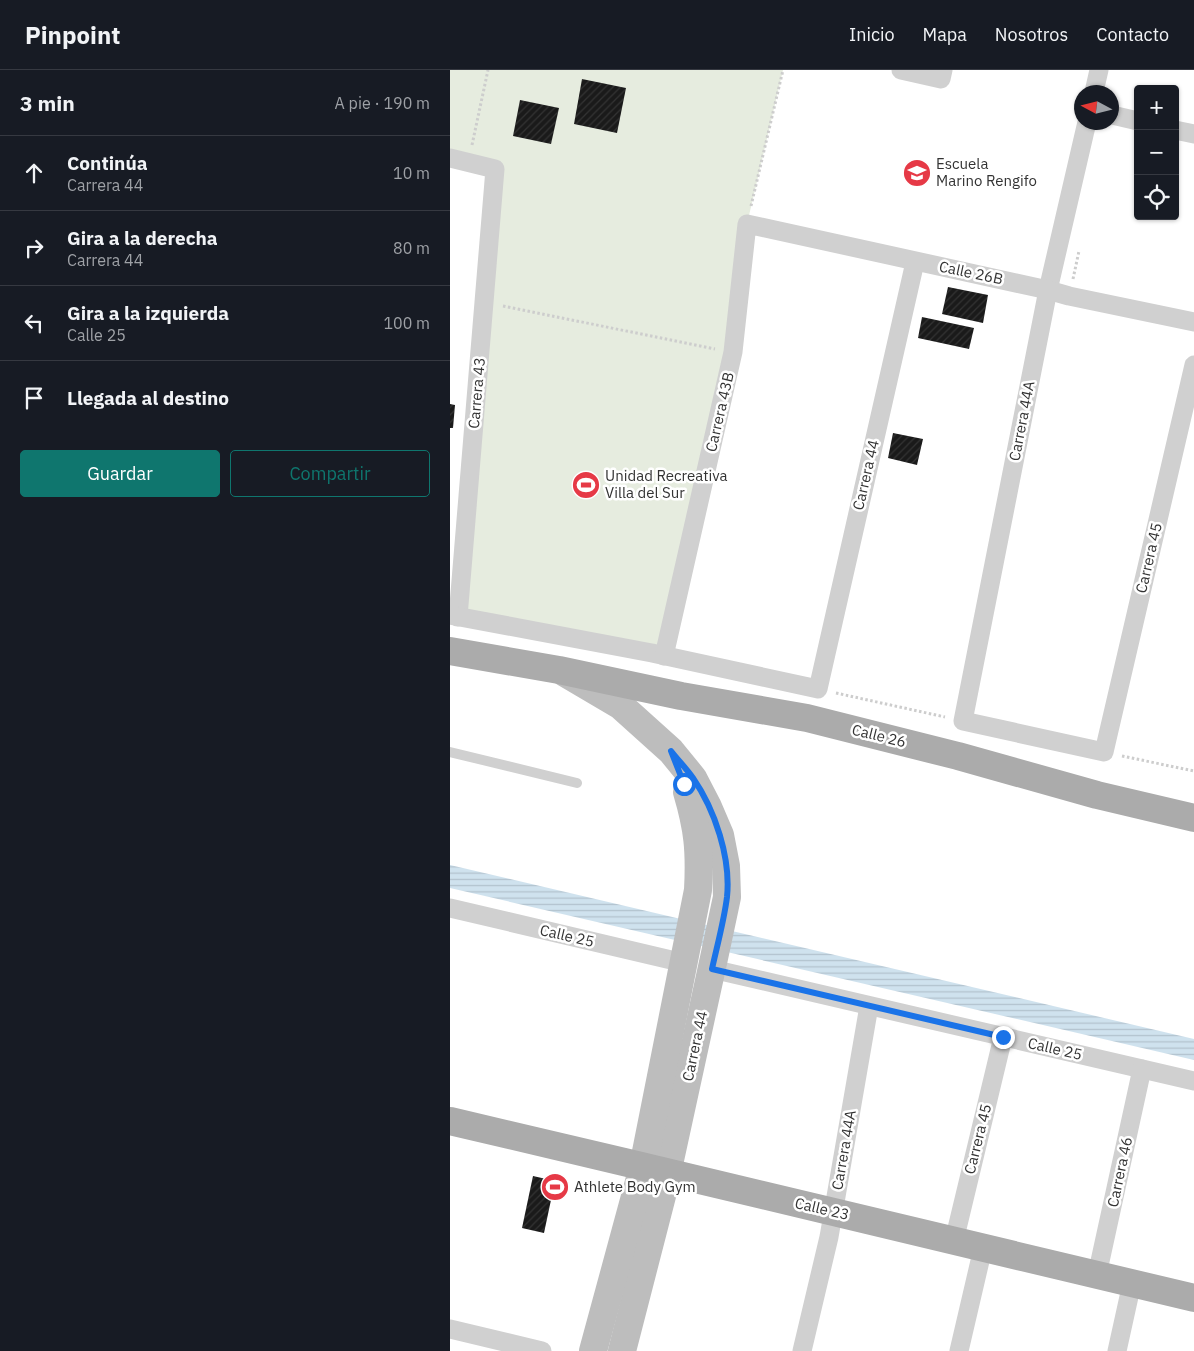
<!DOCTYPE html>
<html lang="es">
<meta charset="utf-8">
<style>
body{margin:0;font-family:"IBM Plex Sans",sans-serif;background:#20242c;color:#f1f3f6}
.controls{position:absolute;right:15px;top:15px;display:grid;overflow:hidden;border-radius:5px;box-shadow:0 1px 4px #0004}
.controls button{width:45px;height:45px;display:grid;place-items:center;padding:0;border:0;border-bottom:1px solid #363941;background:#171b24;color:#f1f3f6;font:25px sans-serif}
.compass{position:absolute;left:624px;top:15px;width:45px;height:45px;border-radius:50%;background:#171b24;box-shadow:0 1px 4px #0004;rotate:277deg}
.stop{position:absolute;width:15px;height:15px;margin:-11px;border:4px solid #1a73e8;border-radius:50%;background:#fff}
.stop.end{background:#1a73e8;border-color:#fff;box-shadow:0 1px 5px #0008}
.list{margin:0;padding:0;list-style:none}
h2{display:flex;justify-content:space-between;align-items:center;height:65px;margin:0;padding:0 20px;font-size:21px}
h2 small{font-size:16px;font-weight:400;color:#9ea1a6}
.list li{display:grid;grid-template-columns:32px 1fr auto;gap:15px;align-items:center;box-sizing:border-box;height:75px;padding:0 20px;border-top:1px solid #363941}
.list b{display:block;font-size:19px;white-space:nowrap}
.list p{margin:0;font-size:16px;white-space:nowrap;color:#9ea1a6}
.list em{font-size:16px;font-style:normal;color:#9ea1a6}
.actions{display:flex;gap:10px;padding:15px 20px}
.actions a{flex:1;padding:11px 0;border:1px solid #0f766e;border-radius:5px;text-align:center;font-size:18px;color:#0f766e}
.actions .main{background:#0f766e;color:#fff}
.icon{flex:none;width:28px;height:28px;fill:none;stroke:currentColor;stroke-width:2;stroke-linecap:round;stroke-linejoin:round}
.map{position:relative;flex:none;width:744px;height:1281px;overflow:hidden}
header{display:flex;align-items:center;gap:30px;box-sizing:border-box;height:70px;padding:0 25px;background:#171b24;border-bottom:1px solid #363941}
header strong{font-size:24px}
nav{display:flex;gap:28px;margin-inline-start:auto;font-size:18px}
main{display:flex}
aside{flex:1;background:#171b24}
.map>svg:first-child{display:block}
.garden{fill:#e6ecdf}
.water{fill:url(#water-rules)}
.building{fill:url(#building-hatch)}
.lines{fill:none;stroke-linecap:round;stroke-linejoin:round}
.path{stroke:#cdcdcd;stroke-width:3;stroke-dasharray:2.5 2.5;stroke-linecap:butt}
.lane{stroke:#d0d0d0;stroke-width:10}
.street{stroke:#d0d0d0;stroke-width:19}
.secondary{stroke:#bdbdbd;stroke-width:28}
.primary{stroke:#ababab;stroke-width:28}
.route{stroke:#1a73e8;stroke-width:6}
.labels{text-anchor:middle;stroke-width:5;stroke-linejoin:round;paint-order:stroke}
.poi-label{font-size:15px;fill:#333;stroke:#fff;text-anchor:start}
.street-label{font-size:15px;fill:#333;stroke:#fff}
</style>
<header>
<strong>Pinpoint</strong>
<nav><a>Inicio</a><a>Mapa</a><a>Nosotros</a><a>Contacto</a></nav>
</header>
<main>
<aside>
<h2>3 min<small>A pie · 190 m</small></h2>
<ul class="list">
<li><svg class="icon" aria-label="ahead" viewBox="0 0 24 24"><path d="M12 20V5M6 11l6-6 6 6"/></svg><div><b>Continúa</b><p>Carrera 44</p></div><em>10 m</em></li>
<li><svg class="icon" aria-label="right" viewBox="0 0 24 24"><path d="M7 20v-9h11M14 6l5 5-5 5"/></svg><div><b>Gira a la derecha</b><p>Carrera 44</p></div><em>80 m</em></li>
<li><svg class="icon" aria-label="left" viewBox="0 0 24 24"><path d="M17 20v-9H6M10 6l-5 5 5 5"/></svg><div><b>Gira a la izquierda</b><p>Calle 25</p></div><em>100 m</em></li>
<li><svg class="icon" aria-label="arrive" viewBox="0 0 24 24"><path d="M6 21V4h12l-3 4 3 4H6"/></svg><div><b>Llegada al destino</b></div></li>
</ul>
<div class="actions"><a class="main">Guardar</a><a>Compartir</a></div>
</aside>
<div class="map">
<svg width="744" height="1281" viewBox="0 0 744 1281">
<defs>
<pattern id="water-rules" width="6" height="5" patternUnits="userSpaceOnUse" patternTransform="scale(1.25)"><rect width="6" height="5" fill="#cfe2ee"/><path d="M0 2.5h6" fill="none" stroke="#b2c2cd"/></pattern>
<pattern id="building-hatch" width="6" height="6" patternUnits="userSpaceOnUse" patternTransform="scale(1.25)"><rect width="6" height="6" fill="#1a1a1a"/><path d="M-1 1l2-2M0 6l6-6M5 7l2-2" fill="none" stroke="#333"/></pattern>
</defs>
<rect width="100%" height="100%" fill="#fff"/>
<polygon class="garden" points="0,0 333,0 297,154 283,282 214,586 8,547 45,99 0,88"/>
<polygon class="water" points="0,795 744,969 744,990 0,818"/>
<g class="building">
<polygon points="132,9 176,18 167,63 124,54"/>
<polygon points="70,30 109,38 101,74 63,66"/>
<polygon points="498,217 538,225 533,253 492,244"/>
<polygon points="472,247 524,258 519,279 468,268"/>
<polygon points="0,334 5,335 3,358 0,358"/>
<polygon points="443,363 473,369 467,395 438,388"/>
<polygon points="83,1106 105,1111 94,1163 72,1158"/>
</g>
<g class="lines">
<g class="path">
<polyline points="22,75 38,0"/>
<polyline points="301,136 333,0"/>
<polyline points="623,209 629,181"/>
<polyline points="53,236 265,279"/>
<polyline points="386,623 495,647"/>
<polyline points="672,686 744,701"/>
</g>
<polyline class="lane" points="0,682 127,713"/>
<g class="street">
<polyline points="451,0 491,9 493,0"/>
<polyline points="644,22 649,0"/>
<polyline points="662,45 688,51"/>
<polyline points="637,52 598,220 513,651 654,682 744,295"/>
<polyline points="725,60 744,64"/>
<polyline points="0,88 45,99 8,547"/>
<polyline points="0,545 202,583 368,619 465,192"/>
<polyline points="214,586 283,282 297,154 598,220 619,226 744,252"/>
<polyline points="0,838 234,893"/>
<polyline points="262,899 744,1011"/>
<polyline points="504,1171 553,967"/>
<polyline points="647,1205 692,999"/>
<polyline points="0,1259 92,1281"/>
<polyline points="352,1281 379,1167 419,936"/>
<polyline points="509,1281 533,1178"/>
<polyline points="667,1281 682,1213"/>
</g>
<g class="secondary">
<polyline points="115,603 171,636 221,681 243,708 258,737 270,765 276,796 277,827 264,888 213,1122 172,1281"/>
<path d="M143,1281L193,1097L248,820C250,781 248,759 237,722"/>
</g>
<g class="primary">
<polyline points="0,581 109,600 231,626 357,648 508,686 647,725 744,748"/>
<polyline points="0,1051 174,1092 744,1228"/>
</g>
</g>
<g class="lines">
<path class="route" d="M234,714L221,681C228,690 236,698 243,708C265,740 281,788 277,827C274,851 267,876 262,899L553,967"/>
</g>
<defs>
<symbol id="school-disc" viewBox="-11 -11 22 22"><circle r="9.5" fill="#e63946" stroke="#fff"/><path d="M0-5L7-2L0 1L-7-2ZM-4 1L0 2.5L4 1V4Q0 6-4 4Z" fill="#fff"/></symbol>
<symbol id="stadium-disc" viewBox="-11 -11 22 22"><circle r="9.5" fill="#e63946" stroke="#fff"/><path d="M0-5a6.5 5 0 1 0 0 10a6.5 5 0 1 0 0-10ZM-3.5-1.8h7v3.6h-7Z" fill="#fff"/></symbol>
</defs>
<g fill-rule="evenodd">
<use href="#school-disc" x="451" y="87" width="32" height="32"/>
<use href="#stadium-disc" x="120" y="399" width="32" height="32"/>
<use href="#stadium-disc" x="89" y="1101" width="32" height="32"/>
</g>
<g class="labels">
<g class="poi-label">
<text x="486" y="99">Escuela<tspan x="486" dy="17">Marino Rengifo</tspan></text>
<text x="155" y="411">Unidad Recreativa<tspan x="155" dy="17">Villa del Sur</tspan></text>
<text x="124" y="1122">Athlete Body Gym</text>
</g>
<g class="street-label">
<text transform="translate(521 203) rotate(12)" y="5">Calle 26B</text>
<text transform="translate(27 323) rotate(-85)" y="5">Carrera 43</text>
<text transform="translate(270 342) rotate(-77)" y="5">Carrera 43B</text>
<text transform="translate(572 351) rotate(-79)" y="5">Carrera 44A</text>
<text transform="translate(416 405) rotate(-77)" y="5">Carrera 44</text>
<text transform="translate(699 488) rotate(-77)" y="5">Carrera 45</text>
<text transform="translate(429 666) rotate(14)" y="5">Calle 26</text>
<text transform="translate(117 866) rotate(13)" y="5">Calle 25</text>
<text transform="translate(245 976) rotate(-78)" y="5">Carrera 44</text>
<text transform="translate(605 979) rotate(13)" y="5">Calle 25</text>
<text transform="translate(528 1069) rotate(-76)" y="5">Carrera 45</text>
<text transform="translate(394 1080) rotate(-80)" y="5">Carrera 44A</text>
<text transform="translate(670 1102) rotate(-78)" y="5">Carrera 46</text>
<text transform="translate(372 1139) rotate(13)" y="5">Calle 23</text>
</g>
</g>
</svg>
<div class="controls">
<button>+</button>
<button>−</button>
<button><svg class="icon" aria-label="locate" viewBox="0 0 24 24"><circle cx="12" cy="12" r="6"/><path d="M12 2v4M12 18v4M2 12h4M18 12h4"/></svg></button>
</div>
<svg class="compass" viewBox="-18 -18 36 36"><path d="M0-13l5 13h-10z" fill="#e53935"/><path d="M0 13l5-13h-10z" fill="#9ea1a6"/></svg>
<div class="stop" style="left:234px;top:714px"></div>
<div class="stop end" style="left:553px;top:967px"></div>
</div>
</main>
